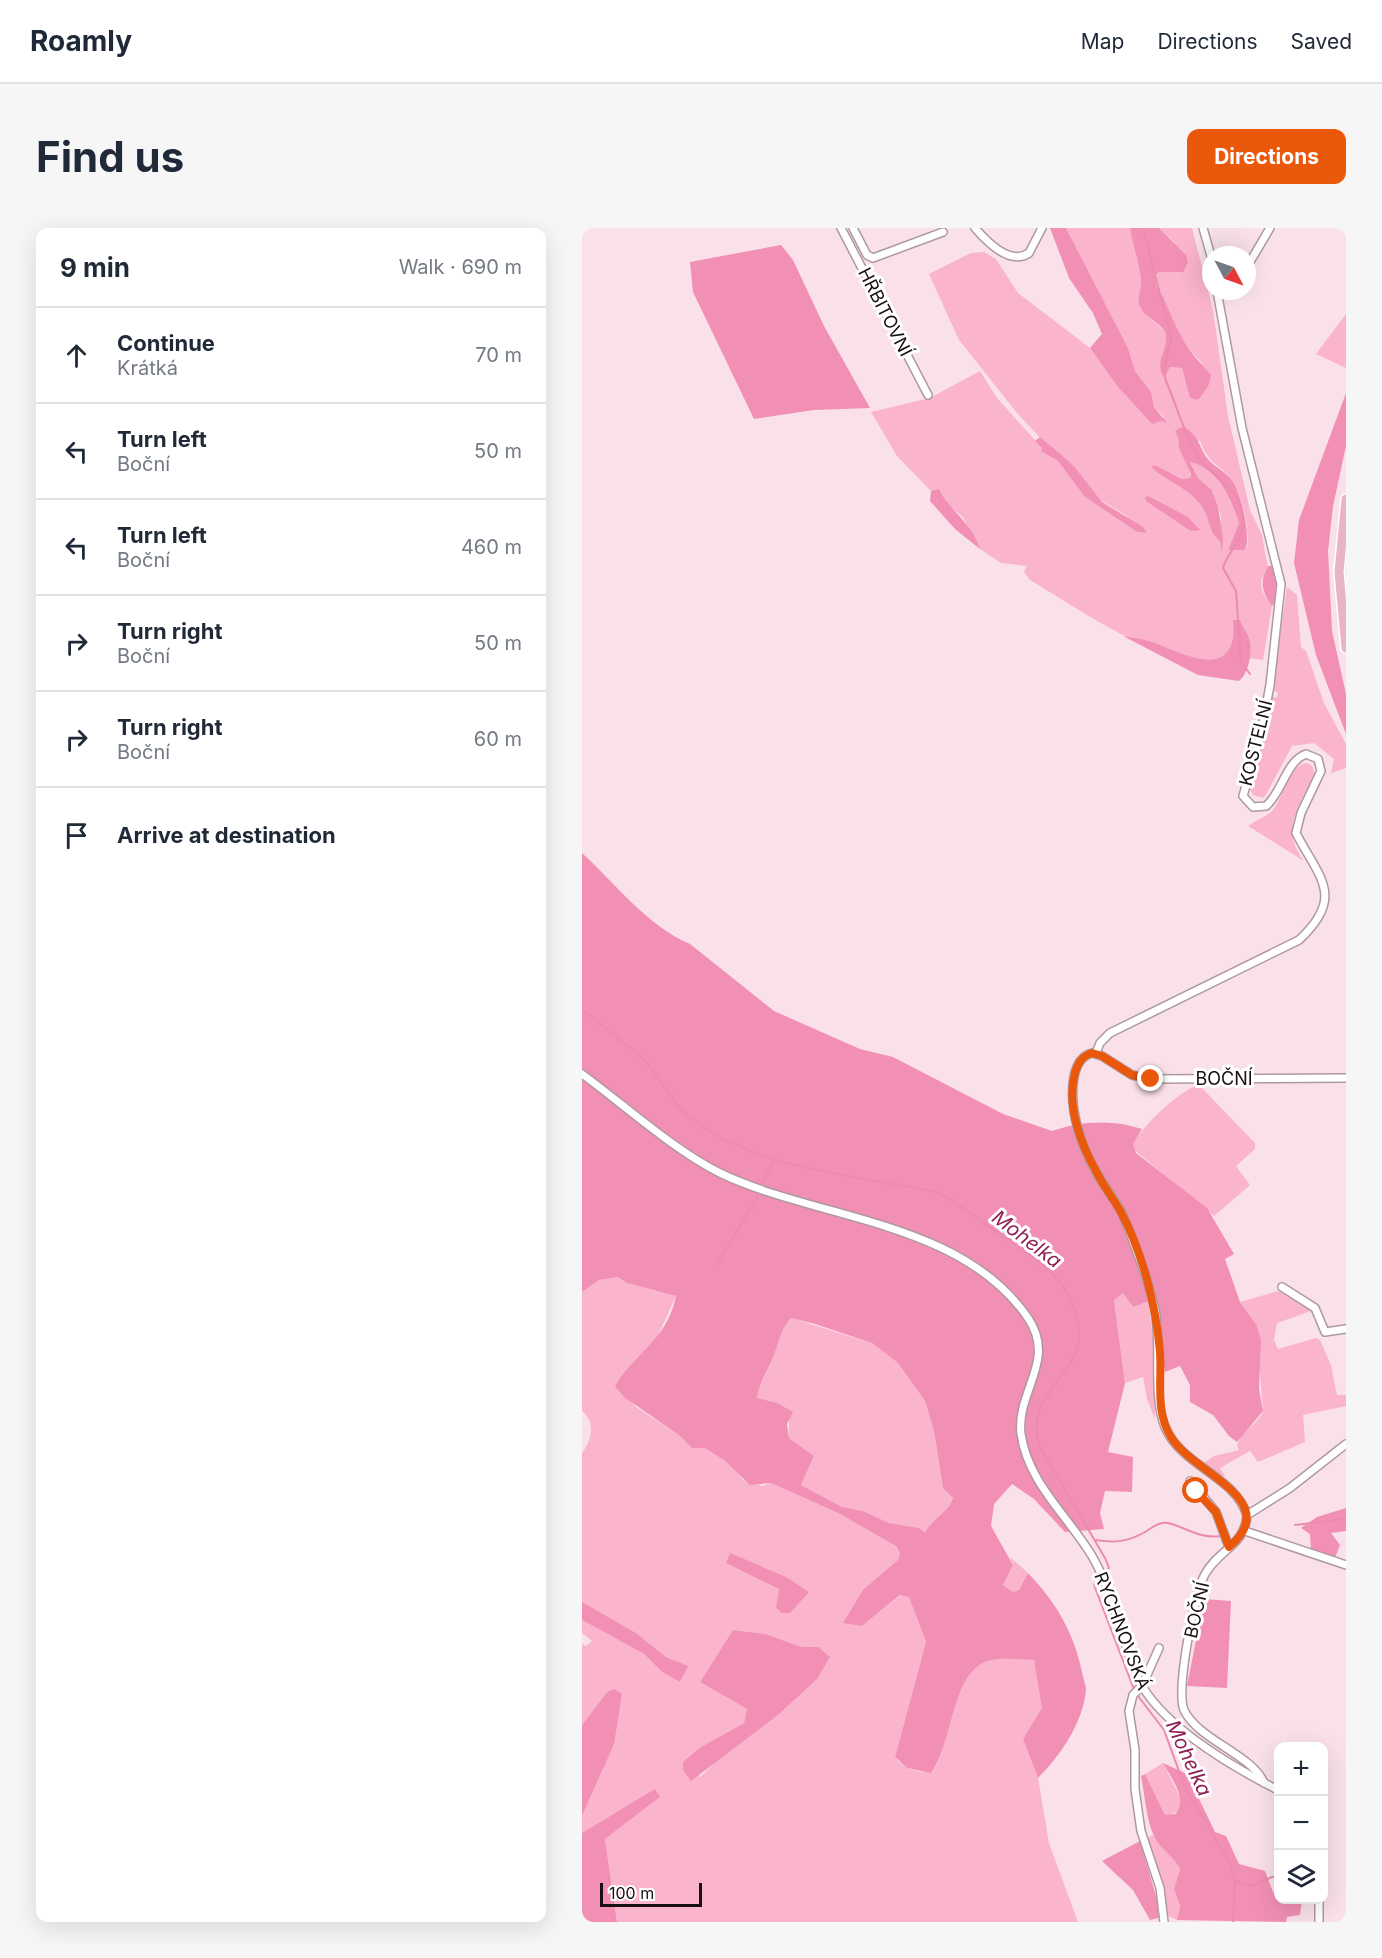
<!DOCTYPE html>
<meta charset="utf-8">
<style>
body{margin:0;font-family:Inter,sans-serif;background:#f6f6f7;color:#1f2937}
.controls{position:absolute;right:18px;bottom:18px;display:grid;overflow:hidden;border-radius:12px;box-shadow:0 6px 24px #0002}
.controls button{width:54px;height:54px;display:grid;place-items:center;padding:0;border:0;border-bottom:2px solid #e0e1e3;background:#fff;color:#1f2937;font:30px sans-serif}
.compass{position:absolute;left:620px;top:18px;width:54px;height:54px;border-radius:50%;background:#fff;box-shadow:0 6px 24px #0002;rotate:131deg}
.scale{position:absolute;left:18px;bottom:15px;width:102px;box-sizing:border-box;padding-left:6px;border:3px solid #181012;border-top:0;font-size:16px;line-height:21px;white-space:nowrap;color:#181012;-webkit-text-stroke:4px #fff;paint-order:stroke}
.stop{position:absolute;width:18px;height:18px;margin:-14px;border:4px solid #ea580c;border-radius:50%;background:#fff}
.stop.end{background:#ea580c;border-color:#fff;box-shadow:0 2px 6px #0008}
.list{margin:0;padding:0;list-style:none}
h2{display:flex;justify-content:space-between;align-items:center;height:78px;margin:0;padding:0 24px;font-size:26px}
h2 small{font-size:20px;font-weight:400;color:#747a83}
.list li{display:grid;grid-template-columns:39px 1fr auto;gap:18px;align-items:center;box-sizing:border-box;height:96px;padding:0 24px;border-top:2px solid #e0e1e3}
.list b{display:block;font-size:22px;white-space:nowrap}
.list p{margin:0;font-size:20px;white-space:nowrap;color:#747a83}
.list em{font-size:20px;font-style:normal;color:#747a83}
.icon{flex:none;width:33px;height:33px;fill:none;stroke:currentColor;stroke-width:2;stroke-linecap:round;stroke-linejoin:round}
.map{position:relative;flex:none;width:764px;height:1694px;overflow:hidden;border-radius:12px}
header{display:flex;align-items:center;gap:36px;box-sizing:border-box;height:84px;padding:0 30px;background:#fff;border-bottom:2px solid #e0e1e3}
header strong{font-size:28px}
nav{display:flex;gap:33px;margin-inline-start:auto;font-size:21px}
.intro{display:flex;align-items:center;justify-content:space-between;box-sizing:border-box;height:144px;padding:0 36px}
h1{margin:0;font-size:42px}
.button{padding:15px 27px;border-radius:12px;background:#ea580c;color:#fff;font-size:21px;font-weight:700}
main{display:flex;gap:36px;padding:0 36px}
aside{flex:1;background:#fff;border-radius:12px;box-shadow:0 6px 24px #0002}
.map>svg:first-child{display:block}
.green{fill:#fab4cc;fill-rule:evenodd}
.forest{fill:#f18fb4;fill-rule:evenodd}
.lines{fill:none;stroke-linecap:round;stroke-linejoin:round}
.stream{stroke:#ec8baf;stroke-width:2}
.minor-casing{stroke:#af99a0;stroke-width:10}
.major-casing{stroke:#fff;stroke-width:12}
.minor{stroke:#fff;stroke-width:7}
.major{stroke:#eab4c8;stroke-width:9}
.route{stroke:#ea580c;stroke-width:8}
.labels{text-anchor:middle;stroke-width:6;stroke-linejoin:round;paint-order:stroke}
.street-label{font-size:18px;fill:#181012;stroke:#fff}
.water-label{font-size:20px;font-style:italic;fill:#901f55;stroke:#fff}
</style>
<header>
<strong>Roamly</strong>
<nav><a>Map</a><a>Directions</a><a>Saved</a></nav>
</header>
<div class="intro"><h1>Find us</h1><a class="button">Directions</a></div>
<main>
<aside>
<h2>9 min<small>Walk · 690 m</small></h2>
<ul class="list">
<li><svg class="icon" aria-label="ahead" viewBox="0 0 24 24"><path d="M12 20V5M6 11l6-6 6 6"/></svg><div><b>Continue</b><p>Krátká</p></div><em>70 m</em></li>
<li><svg class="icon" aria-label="left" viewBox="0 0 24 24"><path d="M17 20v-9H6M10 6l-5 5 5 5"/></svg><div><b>Turn left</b><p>Boční</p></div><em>50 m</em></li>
<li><svg class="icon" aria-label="left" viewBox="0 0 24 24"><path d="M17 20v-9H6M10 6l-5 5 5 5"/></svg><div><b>Turn left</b><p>Boční</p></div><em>460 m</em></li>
<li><svg class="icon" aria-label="right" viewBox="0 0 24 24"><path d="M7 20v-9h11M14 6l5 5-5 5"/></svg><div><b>Turn right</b><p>Boční</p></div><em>50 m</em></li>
<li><svg class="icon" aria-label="right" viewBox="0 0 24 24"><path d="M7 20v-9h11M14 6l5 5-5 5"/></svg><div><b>Turn right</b><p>Boční</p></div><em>60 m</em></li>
<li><svg class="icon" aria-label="arrive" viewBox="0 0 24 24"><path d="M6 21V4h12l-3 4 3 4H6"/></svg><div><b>Arrive at destination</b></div></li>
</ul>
</aside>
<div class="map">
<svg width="764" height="1694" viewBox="0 0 764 1694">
<rect width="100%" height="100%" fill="#fae1e9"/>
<g class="green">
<path d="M484,0H548C551,16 555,31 559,46C562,61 554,64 561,82C566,93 584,97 584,111C584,125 574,131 580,147H584L588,139L600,140L608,170L616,172L626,159L620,135L606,120L591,95L583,72L575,65L574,46C580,41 588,43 595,45L592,14L577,0H610L631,82L646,188L668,282L680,307L683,325L686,338L679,353L680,363L690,378L681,432L667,430V410L651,392C652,404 651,422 640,430C624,442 582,418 566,413C557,410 547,411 539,406C508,390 478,370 448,352L442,344L445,338L419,335L398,321L381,289L368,279L357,261L349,263L315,228L289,184L348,170L398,143L415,170L460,220L475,232L503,269L555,304L564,305L543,287L515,270L491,237L461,213L435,185L377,112L347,46L389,25L402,24L414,31L436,65L508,120L535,158L570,196L582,189L572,179L569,164L553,143L546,120ZM596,209L618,213C628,240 640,236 651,253C660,268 668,301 665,319L646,322L657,295C648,270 636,241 608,233L616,250L630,262L636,279L639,289L638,322V312C625,303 628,288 618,276C605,259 585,253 569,239L573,237L600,251L608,250C610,236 597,224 596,209Z"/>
<polygon points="764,86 764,140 734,126"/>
<polygon points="705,359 715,367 719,419 724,423 742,475 764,516 764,540 749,545 752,531 732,515 710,518 685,565 681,570 671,567 667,559 682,508 689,469 695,469 696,465 690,462"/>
<path d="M725,535L730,538L733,546C718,577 697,601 722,633L666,598C674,592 684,589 690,583C702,570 706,536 725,535Z"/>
<path d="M617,857L673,915V921L654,938L668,957L632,988L550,920C554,903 600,860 617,857Z"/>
<path d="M36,1049L45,1055L94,1068L73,1114L34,1156L54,1179L98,1208C105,1217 113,1218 124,1220C133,1223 158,1245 161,1252L180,1258L189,1255L256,1285L314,1318L318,1325L316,1332L262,1395L280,1398L319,1367L327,1368L344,1414L313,1529C322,1542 335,1544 350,1544C373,1513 367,1440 410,1432C423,1429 439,1432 452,1432L461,1480L441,1511L456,1550L467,1615L496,1694H35L23,1611L78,1569L0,1605V1588L20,1543L40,1467L25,1464L0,1497V1416L4,1418L10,1413L0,1405V1392L62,1426L80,1444L98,1454L105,1438L84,1429L54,1405L0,1374V1225C10,1212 14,1195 0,1183V1064L17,1052ZM148,1325L227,1364L194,1379L198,1361L144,1335ZM151,1402L184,1406L219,1419H236L170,1506L141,1526L117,1550L119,1519L162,1495L165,1481L118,1454Z"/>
<path d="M696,1063L732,1082L695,1095L692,1112L696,1121L734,1110L738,1112L749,1137L755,1167H764V1178L721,1187L723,1214L676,1234L668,1223L638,1240L643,1248L637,1247L622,1235L632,1228L657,1222L655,1218C659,1202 676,1197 681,1183L674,1096L658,1074Z"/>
<polygon points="541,1065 551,1079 566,1073 572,1118 573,1191 565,1171 561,1149 543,1155 532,1071"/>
<path d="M209,1090L290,1115L316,1135L343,1173L352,1203L361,1260L371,1269C366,1285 350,1290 343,1306L337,1300L307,1295L281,1283L260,1279L219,1257L232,1228L207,1210V1190L175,1170C178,1154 185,1145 191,1130C197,1115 198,1102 209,1090Z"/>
<polygon points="428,1329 446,1345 437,1362 431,1364 421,1357 431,1337"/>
<polygon points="581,1535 599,1571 599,1580 588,1588 583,1587 563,1546"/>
<path d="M571,1607C579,1619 592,1628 598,1641L592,1661L598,1678L595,1692L586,1688L581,1662L565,1610Z"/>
</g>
<g class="forest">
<polygon points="468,0 484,0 546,120 553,143 569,164 572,179 585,195 579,193 570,196 535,158 508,120 520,106 511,85 487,50"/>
<path d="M548,0H577L604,27L606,34L601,44H577L574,46C573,67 578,60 584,75C590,90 596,104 605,118C611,128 621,137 629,147L626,159L616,172L608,170L600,140L588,139L584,147H580C574,131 584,125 584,110C584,95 562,91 558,78C554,70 559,64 559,55C560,44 550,15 548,0Z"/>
<polygon points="199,17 211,32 242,98 288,180 232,182 172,191 111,64 108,34"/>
<polygon points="764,165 764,218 751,278 746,323 750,403 764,466 764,506 734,427 712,335 717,292"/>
<path d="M600,199C616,204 617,219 625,230C632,239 643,243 650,252C658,262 671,313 662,322H646L657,295C649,271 636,240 608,234L616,250L630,262L636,279L641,309L640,325L638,313C625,303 628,288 618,276C605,259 584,253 569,239L573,237L600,251L608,250L609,246L597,220L596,209L593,203Z"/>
<polygon points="458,209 491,237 520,274 561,299 565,305 555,304 503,269 475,232 459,223 460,220 453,213"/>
<path d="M357,261C369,285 389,293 398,321L373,301L348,273L349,263Z"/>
<polygon points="566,268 606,289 618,302 609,303 564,273 563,269"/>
<path d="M686,338H692L694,357L693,375L690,378C680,363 677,355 686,338Z"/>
<path d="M651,392H658C660,399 665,404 667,410C671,423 667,445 657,453L616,447L541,408C552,410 563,411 573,415C607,429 656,453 651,392Z"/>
<path d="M0,625C34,656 64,697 108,716L192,783L278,821L311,829L421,886L470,903C498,893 531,891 560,901L551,916L554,925L625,980L652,1026L643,1031L658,1074L674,1096L679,1112L677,1161L681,1183L655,1214L647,1208L631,1187L608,1174V1157L598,1138L583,1144L572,1071L551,1079L541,1065L532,1072L543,1155L526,1224L551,1229L550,1264L523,1263L518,1285L522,1301L483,1304L452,1271L430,1256L412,1276L409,1298L431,1337L421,1357L431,1364L437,1362L446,1345C474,1374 492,1405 500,1444C501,1450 504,1457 504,1462C501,1495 478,1528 456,1550L441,1511L460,1480L452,1432C439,1432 423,1429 410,1432C368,1440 373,1513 349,1545L325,1540L313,1529L344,1414L327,1369L318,1367L280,1398L261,1395L281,1362L316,1332L318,1325L314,1318L256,1285L189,1255L168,1257L142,1232L123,1220H110L98,1208L42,1169L33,1158C52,1126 85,1112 94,1068L45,1055L36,1049L17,1052L0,1064ZM209,1090L233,1096L290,1115L316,1135L343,1173L352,1203L361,1260L371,1270C366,1285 350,1290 343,1305L337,1300L307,1295L281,1283L260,1279L219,1257L232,1228L207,1210L205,1196L211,1184L195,1175L175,1170C178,1153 185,1144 191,1130C197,1115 198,1102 209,1090Z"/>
<polygon points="764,1280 764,1303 749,1305 758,1317 753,1330 729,1323 728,1306 719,1300 735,1289"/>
<polygon points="148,1325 204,1349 227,1364 208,1385 199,1385 194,1379 197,1361 144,1335"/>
<polygon points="622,1371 649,1373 645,1460 605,1458"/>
<polygon points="0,1374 54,1405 84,1429 106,1438 98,1454 80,1444 62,1426 0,1392"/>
<polygon points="151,1402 184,1406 219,1419 236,1419 248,1429 235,1451 197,1486 109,1553 101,1542 101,1534 119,1519 162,1495 165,1481 118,1454"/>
<polygon points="32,1461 40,1466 32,1516 0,1588 0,1497 25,1464"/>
<path d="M581,1535L605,1546L633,1604L644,1608L657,1636L683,1643L691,1664L696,1666V1672H720L718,1687L705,1689L704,1694L595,1692L598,1678L592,1661L598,1641C592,1628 579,1622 572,1608C564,1591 563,1567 559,1548L563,1546L583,1587L593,1586C607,1572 589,1550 581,1535Z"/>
<polygon points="73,1561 78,1569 23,1611 35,1694 0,1694 0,1605"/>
<polygon points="558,1613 580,1689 568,1692 551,1662 520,1633"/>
</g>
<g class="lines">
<g class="stream">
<path d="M561,0L589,109C588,125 579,138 584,153C594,177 602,204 615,227C628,250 665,261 661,298C659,314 645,325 641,340L654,363L659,434L668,446"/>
<path d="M0,782C20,798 42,813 60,830C78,847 87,871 105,887C169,941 276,948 355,964C377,975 395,991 416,1005C449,1028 485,1047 495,1089C497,1098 498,1112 495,1121C481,1157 443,1174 458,1219L523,1330L527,1340L521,1345"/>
<polyline points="181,955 192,933"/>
<polyline points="134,1038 175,970"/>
<polyline points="713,1297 764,1291"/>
<path d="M513,1312C533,1315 546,1314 563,1304C568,1301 574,1296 580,1295C593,1292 614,1312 639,1308"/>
<polyline points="517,1348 512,1357 553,1464 582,1502 602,1557 648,1636 653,1653 651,1694"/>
<polyline points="654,1653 671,1658 690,1649 696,1649"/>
</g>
<defs>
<g id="minor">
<polyline points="259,0 346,167"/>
<polyline points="271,0 285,27 291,30 361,4"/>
<path d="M393,0C405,14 428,38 447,25L460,0"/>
<polyline points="621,0 629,28"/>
<polyline points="665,39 688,0"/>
<path d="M514,825L518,815L528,805L717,712C764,668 737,650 714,605L719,585L739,543L736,531L724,526C704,533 700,565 684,578L671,579L661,568L679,506L688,457L699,356L660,200L635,63"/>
<path d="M0,846C41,876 93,923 138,945C236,992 379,992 446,1090C475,1133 434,1163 439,1206C446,1255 486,1288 510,1328C531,1364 539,1408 554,1446C575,1496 649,1538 696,1562"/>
<polyline points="700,1059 733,1080 743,1104 764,1101"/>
<polyline points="608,1253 634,1284 647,1319"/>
<polyline points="665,1287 708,1260 764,1216"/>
<polyline points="663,1303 764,1337"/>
<polyline points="577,1420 560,1458 551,1467 547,1483 553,1522 553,1561 559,1603 578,1660 582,1694"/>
<path d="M682,1555C671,1527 616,1512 602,1482C594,1462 612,1368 622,1348C635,1322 663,1318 665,1287C652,1247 600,1239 583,1199C570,1166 580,1119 573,1082C566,1050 553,1018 541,987C535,974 524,961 517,949C500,921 486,882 492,849C494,838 499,828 510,825L520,828L550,847L569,851L764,850"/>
<polyline points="737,1694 737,1672"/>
</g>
<polyline id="major" points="764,271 757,344 764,420"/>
</defs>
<use href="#minor" class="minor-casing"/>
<use href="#major" class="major-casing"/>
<use href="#minor" class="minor"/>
<use href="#major" class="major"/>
</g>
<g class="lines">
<path class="route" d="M569,851L550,847L520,828L510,825C500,828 496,835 493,845C484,877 499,917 515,945C522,959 532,971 539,984C561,1026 574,1078 578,1124C580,1153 573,1183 589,1209C610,1245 703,1272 647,1319L634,1284L614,1263"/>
</g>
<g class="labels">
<g class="street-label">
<text transform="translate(303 84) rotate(63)" y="6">HŘBITOVNÍ</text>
<text transform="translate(674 515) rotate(-76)" y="6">KOSTELNÍ</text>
<text x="642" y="857">BOČNÍ</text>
<text transform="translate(615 1382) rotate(-77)" y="6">BOČNÍ</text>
<text transform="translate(540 1403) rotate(69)" y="6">RYCHNOVSKÁ</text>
</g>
<g class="water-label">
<text transform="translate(445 1011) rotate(37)" y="7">Mohelka</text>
<text transform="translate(607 1530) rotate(65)" y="7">Mohelka</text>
</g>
</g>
</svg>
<div class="controls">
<button>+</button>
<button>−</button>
<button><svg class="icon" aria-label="layers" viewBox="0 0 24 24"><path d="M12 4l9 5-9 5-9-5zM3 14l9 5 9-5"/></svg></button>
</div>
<svg class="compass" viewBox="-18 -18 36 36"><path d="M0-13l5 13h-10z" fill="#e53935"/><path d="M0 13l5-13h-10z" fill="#747a83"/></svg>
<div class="scale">100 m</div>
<div class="stop" style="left:614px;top:1263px"></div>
<div class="stop end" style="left:569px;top:851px"></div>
</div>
</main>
